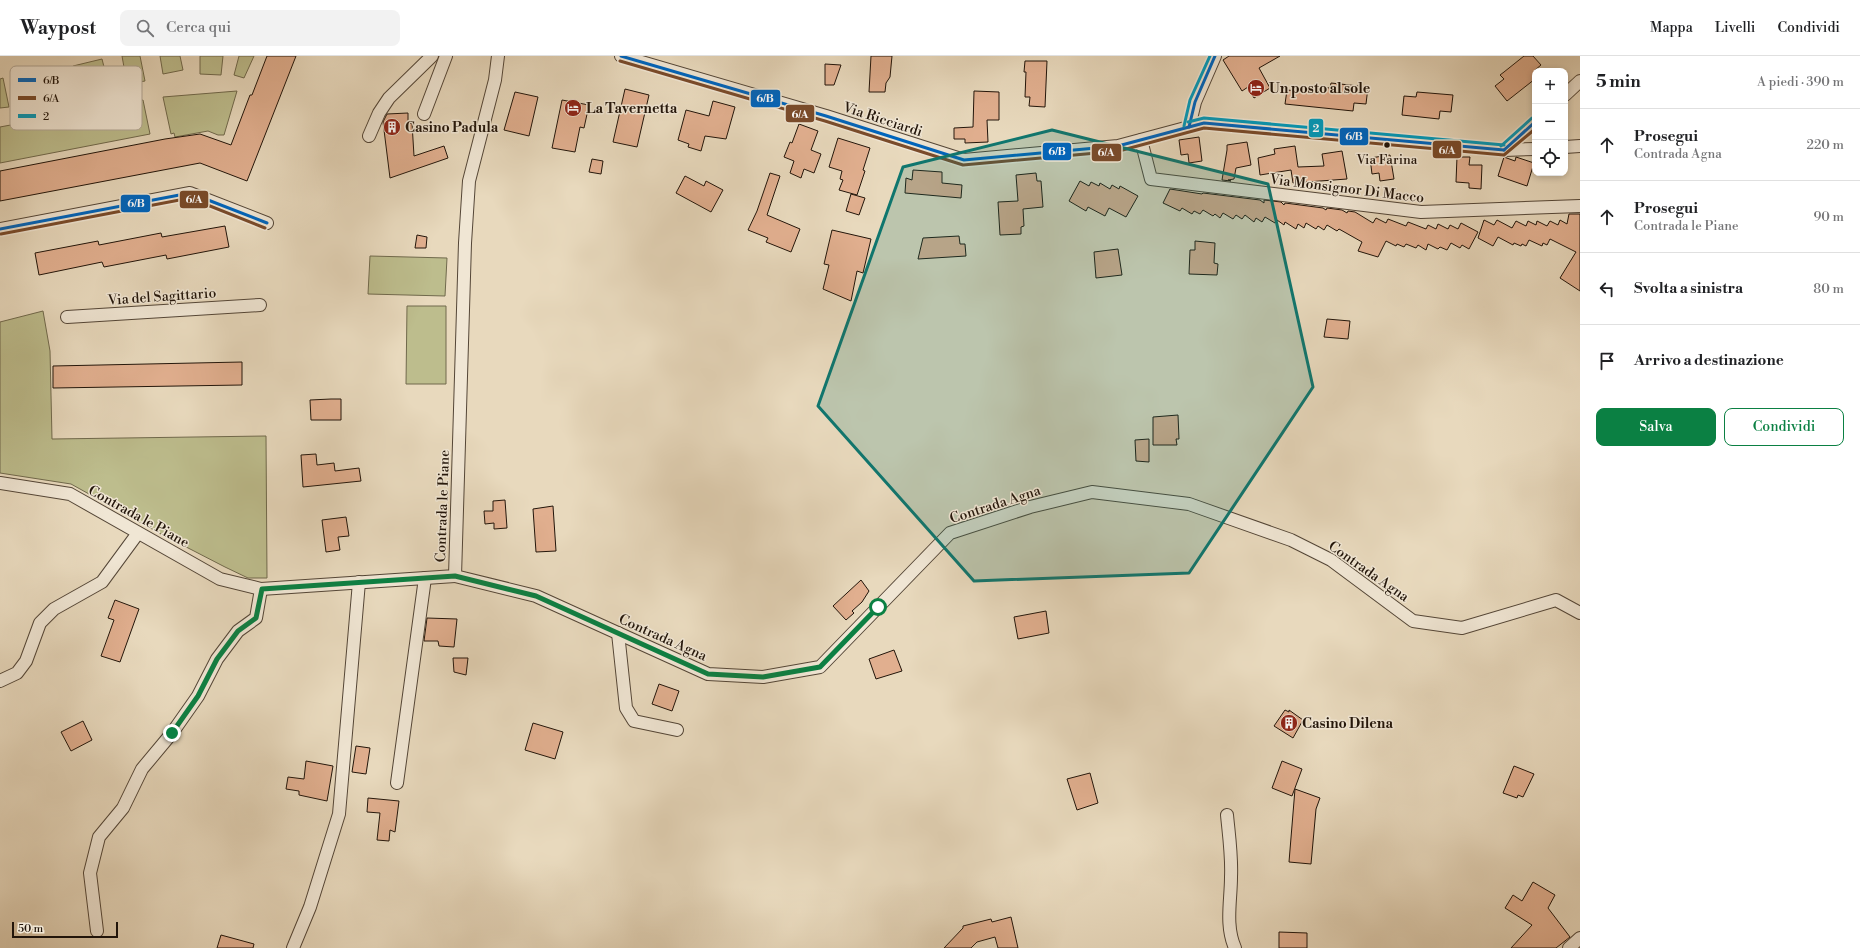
<!DOCTYPE html>
<html lang="it">
<meta charset="utf-8">
<style>
body{margin:0;font-family:"Libre Bodoni",serif;background:#f2f2f2;color:#202124}
.controls{position:absolute;right:12px;top:12px;display:grid;overflow:hidden;border-radius:8px;box-shadow:0 2px 6px #0003}
.controls button{width:36px;height:36px;display:grid;place-items:center;padding:0;border:0;border-bottom:1px solid #e0e0e0;background:#fff;color:#202124;font:20px sans-serif}
.scale{position:absolute;left:12px;bottom:10px;width:106px;box-sizing:border-box;padding-left:4px;border:2px solid #22150a;border-top:0;font-size:11px;line-height:14px;white-space:nowrap;color:#22150a;-webkit-text-stroke:3px #f0e6d4;paint-order:stroke}
.stop{position:absolute;width:12px;height:12px;margin:-9px;border:3px solid #0b8043;border-radius:50%;background:#fff}
.stop.end{background:#0b8043;border-color:#fff;box-shadow:0 1px 4px #0008}
.list{margin:0;padding:0;list-style:none}
h2{display:flex;justify-content:space-between;align-items:center;height:52px;margin:0;padding:0 16px;font-size:17px}
h2 small{font-size:13px;font-weight:400;color:#757577}
.list li{display:grid;grid-template-columns:26px 1fr auto;gap:12px;align-items:center;box-sizing:border-box;height:72px;padding:0 16px;border-top:1px solid #e0e0e0}
.list b{display:block;font-size:15px;white-space:nowrap}
.list p{margin:0;font-size:13px;white-space:nowrap;color:#757577}
.list em{font-size:13px;font-style:normal;color:#757577}
.actions{display:flex;gap:8px;padding:12px 16px}
.actions a{flex:1;padding:9px 0;border:1px solid #0b8043;border-radius:8px;text-align:center;font-size:14px;color:#0b8043}
.actions .main{background:#0b8043;color:#fff}
.icon{flex:none;width:22px;height:22px;fill:none;stroke:currentColor;stroke-width:2;stroke-linecap:round;stroke-linejoin:round}
.map{position:relative;flex:none;width:1580px;height:892px;overflow:hidden}
header{display:flex;align-items:center;gap:24px;box-sizing:border-box;height:56px;padding:0 20px;background:#fff;border-bottom:1px solid #e0e0e0}
header strong{font-size:19px}
nav{display:flex;gap:22px;margin-inline-start:auto;font-size:14px}
.search{width:280px;height:36px;background:#f2f2f2;display:flex;align-items:center;gap:10px;box-sizing:border-box;padding:0 14px;border-radius:8px;color:#757577;font-size:15px}
main{display:flex}
aside{flex:1;background:#fff}
.map>svg:first-child{display:block}
.green{fill:#bdbd8d;stroke:#70694c}
.building{fill:#e1af8f;stroke:#22150a}
.lines{fill:none;stroke-linecap:round;stroke-linejoin:round}
.street-casing{stroke:#544637;stroke-width:14}
.street{stroke:#f0e6d4;stroke-width:12}
.bus-1-casing{stroke:#f0e6d4;stroke-width:6}
.bus-2-casing{stroke:#f0e6d4;stroke-width:6}
.bus-3-casing{stroke:#f0e6d4;stroke-width:6}
.bus-1{stroke:#0065bd;stroke-width:3}
.bus-2{stroke:#7a4b2a;stroke-width:3}
.bus-3{stroke:#039aba;stroke-width:3}
.route{stroke:#0b8043;stroke-width:5}
.marked{fill:#0f766e;fill-opacity:0.2;stroke:#0f766e;stroke-width:3;stroke-linejoin:round}
.bus-dot{fill:#22150a;stroke:#f0e6d4;stroke-width:1.5}
.labels{text-anchor:middle;stroke-width:3;stroke-linejoin:round;paint-order:stroke}
.bus-label{font-size:13px;fill:#22150a;stroke:#f0e6d4}
.poi-label{font-size:14px;font-weight:bold;fill:#22150a;stroke:#f0e6d4;text-anchor:start}
.street-label{font-size:14px;fill:#22150a;stroke:#f0e6d4}
.key{fill:#f0e6d4;stroke:#b2a797;stroke-width:1}
.key-label{font-size:11px;fill:#22150a}
.line-badge{stroke:#f0e6d4;stroke-width:1.5}
.badge-label{font-size:11px;text-anchor:middle;font-weight:bold;fill:#fff}
</style>
<header>
<strong>Waypost</strong>
<div class="search"><svg class="icon" aria-label="search" viewBox="0 0 24 24"><circle cx="10" cy="10" r="6"/><path d="M15 15l6 6"/></svg>Cerca qui</div>
<nav><a>Mappa</a><a>Livelli</a><a>Condividi</a></nav>
</header>
<main>
<div class="map">
<svg width="1580" height="892" viewBox="0 0 1580 892">
<rect width="100%" height="100%" fill="#e8d9bd"/>
<filter id="stains"><feTurbulence type="fractalNoise" baseFrequency=".005" numOctaves="4"/><feColorMatrix values="0 0 0 0 .2 0 0 0 0 .09 0 0 0 0 .02 0 0 0 .5 -.17"/></filter>
<radialGradient id="worn" r=".72"><stop offset=".6" stop-color="#630" stop-opacity="0"/><stop offset="1" stop-color="#630" stop-opacity=".3"/></radialGradient>
<g class="green">
<polygon points="122,0 140,0 145,25 127,28"/>
<polygon points="160,0 180,0 183,14 163,18"/>
<polygon points="200,0 223,0 221,19 200,18"/>
<polygon points="239,0 254,0 244,22 234,19"/>
<polygon points="102,3 109,31 80,38 73,10"/>
<polygon points="3,22 9,51 0,52 0,23"/>
<polygon points="237,35 224,79 218,79 208,75 175,81 174,77 171,78 163,41"/>
<polygon points="143,44 150,78 0,107 0,71"/>
<polygon points="370,200 447,202 445,240 368,238"/>
<polygon points="407,250 446,250 446,328 406,328"/>
<polygon points="43,255 50,295 52,383 266,380 267,522 248,522 225,511 161,478 71,428 0,417 0,266"/>
</g>
<g class="building">
<polygon points="267,0 296,0 247,125 200,107 0,145 0,115 165,83 200,78 231,89 250,39 252,39"/>
<polygon points="871,0 892,0 890,21 886,27 885,36 869,36"/>
<polygon points="1229,0 1280,0 1259,12 1270,32 1254,42 1248,31 1242,35 1223,4"/>
<polygon points="1524,0 1533,0 1541,9 1535,14 1535,23 1507,45 1495,30 1504,23 1500,19 1504,16"/>
<polygon points="1025,5 1047,5 1045,51 1029,50 1030,41 1025,41 1026,16 1024,16"/>
<polygon points="825,8 841,9 834,29 825,29"/>
<polygon points="1331,27 1368,31 1366,48 1354,47 1353,55 1285,48 1287,34 1319,37 1319,31 1330,32"/>
<polygon points="625,33 649,39 637,91 613,86"/>
<polygon points="974,35 999,36 999,64 987,64 988,86 965,87 965,83 954,83 954,72 973,71"/>
<polygon points="515,36 538,41 529,80 504,74"/>
<polygon points="1417,36 1453,39 1451,56 1440,55 1439,63 1402,59 1404,40 1416,41"/>
<polygon points="562,44 589,49 584,72 580,71 575,96 552,92"/>
<polygon points="713,45 735,51 726,83 705,80 701,95 688,91 689,88 678,84 686,54 709,60"/>
<polygon points="408,57 408,68 412,67 414,100 444,90 448,102 390,122 383,66 387,58"/>
<polygon points="799,68 818,75 811,94 821,98 814,117 804,113 801,122 790,117 794,105 784,101 790,86 792,87"/>
<polygon points="1199,81 1202,105 1189,107 1188,98 1181,99 1179,84"/>
<polygon points="838,82 870,92 863,114 865,115 857,139 839,134 843,124 840,123 842,115 829,111"/>
<polygon points="1247,86 1251,109 1236,112 1234,123 1228,124 1231,125 1222,124 1227,94 1227,89"/>
<polygon points="1295,90 1298,111 1324,110 1322,98 1342,95 1347,123 1293,127 1291,114 1260,119 1258,102 1275,98 1274,93"/>
<polygon points="1390,99 1394,123 1380,125 1379,117 1372,118 1370,102"/>
<polygon points="1457,101 1470,101 1469,109 1482,109 1481,133 1469,132 1469,127 1456,126"/>
<polygon points="1504,101 1515,105 1516,101 1534,107 1527,130 1498,120"/>
<polygon points="592,103 603,105 601,118 589,116"/>
<polygon points="913,114 942,116 942,127 962,129 961,142 905,137 906,122 912,124"/>
<polygon points="770,117 780,120 767,159 800,173 791,196 766,186 768,182 748,174 757,155"/>
<polygon points="1036,117 1037,125 1041,125 1043,151 1023,153 1024,170 1021,171 1021,178 1000,179 998,146 1018,145 1016,119"/>
<polygon points="685,120 704,130 706,125 723,134 711,156 676,137"/>
<polygon points="1080,125 1089,130 1091,126 1099,130 1100,127 1110,133 1112,129 1119,133 1120,130 1138,140 1126,161 1109,152 1105,160 1088,151 1086,155 1069,145"/>
<polygon points="1170,133 1202,138 1203,137 1260,144 1264,147 1264,144 1281,146 1284,149 1285,147 1323,152 1326,154 1327,152 1342,154 1347,157 1348,155 1355,156 1373,167 1376,162 1386,167 1388,163 1406,170 1408,166 1426,173 1428,169 1436,173 1438,168 1448,173 1450,169 1458,173 1461,167 1478,176 1469,193 1462,189 1460,192 1451,187 1447,194 1440,191 1438,193 1428,188 1426,194 1418,189 1416,192 1406,188 1404,191 1397,188 1396,190 1386,185 1378,201 1358,195 1362,186 1339,173 1337,175 1327,169 1324,174 1318,170 1316,173 1306,167 1304,172 1298,168 1296,173 1285,166 1284,169 1277,164 1275,167 1265,161 1262,166 1256,162 1254,166 1245,159 1242,163 1236,159 1233,163 1223,157 1220,162 1215,158 1213,160 1203,154 1200,158 1194,155 1192,158 1182,152 1180,155 1163,147"/>
<polygon points="851,138 865,142 859,159 846,155"/>
<polygon points="1569,158 1580,158 1580,235 1560,222 1576,196 1550,183 1547,189 1543,187 1542,190 1529,184 1526,190 1522,188 1521,190 1514,187 1513,189 1498,181 1493,190 1478,182 1484,164 1494,169 1497,164 1512,172 1516,165 1526,170 1528,165 1536,169 1537,165 1547,170 1550,165 1558,169 1560,164 1567,168"/>
<polygon points="225,170 229,191 167,203 166,199 104,211 102,206 39,219 35,197 98,185 99,189 161,177 162,181"/>
<polygon points="832,174 871,183 863,217 857,215 851,245 823,233 829,209 824,208"/>
<polygon points="417,179 427,181 426,192 415,192"/>
<polygon points="959,180 960,188 965,188 966,200 918,203 923,182"/>
<polygon points="1195,185 1215,187 1214,207 1218,208 1217,219 1189,218 1190,194 1195,194"/>
<polygon points="1118,193 1122,219 1096,222 1094,196"/>
<polygon points="1327,263 1350,265 1348,283 1324,281"/>
<polygon points="242,306 242,329 53,332 53,310"/>
<polygon points="331,343 341,343 341,364 311,364 310,344"/>
<polygon points="1178,359 1179,383 1176,383 1177,389 1153,389 1153,361"/>
<polygon points="1149,383 1149,406 1136,405 1135,384"/>
<polygon points="316,398 317,409 334,407 335,415 359,412 361,425 303,431 301,399"/>
<polygon points="505,444 507,472 494,473 494,467 485,468 484,455 493,455 493,445"/>
<polygon points="553,450 556,495 536,496 533,453"/>
<polygon points="346,461 349,480 338,481 340,494 326,496 322,464"/>
<polygon points="861,524 869,535 862,546 852,555 854,557 846,564 833,550"/>
<polygon points="115,544 139,553 120,606 101,600 114,564 108,562"/>
<polygon points="1046,555 1049,577 1018,583 1014,561"/>
<polygon points="427,562 457,563 454,591 439,590 438,585 424,585"/>
<polygon points="894,594 902,615 876,623 869,603"/>
<polygon points="453,602 468,602 466,619 454,616"/>
<polygon points="659,628 679,635 672,655 652,648"/>
<polygon points="1285,654 1289,656 1289,654 1303,664 1293,682 1274,670"/>
<polygon points="83,665 92,684 71,695 61,676"/>
<polygon points="533,667 563,676 555,703 525,694"/>
<polygon points="356,690 370,692 366,718 352,716"/>
<polygon points="306,705 333,710 327,745 299,739 299,735 286,733 288,721 304,723"/>
<polygon points="1282,705 1302,713 1292,740 1272,732"/>
<polygon points="1514,710 1534,718 1523,741 1518,739 1517,742 1503,737"/>
<polygon points="1090,717 1098,747 1077,754 1067,723"/>
<polygon points="1295,733 1320,742 1316,753 1311,808 1289,806"/>
<polygon points="368,742 399,745 395,776 390,774 389,785 377,784 380,757 367,756"/>
<polygon points="1533,826 1555,839 1548,852 1570,881 1556,892 1511,892 1532,869 1505,852 1513,839 1522,845"/>
<polygon points="1011,861 1018,892 998,892 995,881 977,886 971,892 944,892 963,872 963,870 991,863 992,866"/>
<polygon points="1279,876 1307,877 1307,892 1279,892"/>
<polygon points="221,879 254,888 253,892 217,892"/>
</g>
<g class="lines">
<defs>
<g id="street">
<polyline points="621,0 826,60 964,104 1118,90 1204,67 1504,94 1535,93"/>
<polyline points="1565,39 1580,25"/>
<polyline points="424,58 446,0"/>
<polyline points="1189,71 1195,46 1215,0"/>
<polyline points="369,80 379,57 389,42 432,0"/>
<polyline points="1141,84 1151,123 1421,156 1580,150"/>
<polyline points="1565,91 1580,90"/>
<polyline points="1504,94 1535,66"/>
<polyline points="0,173 190,137 267,167"/>
<polyline points="67,261 260,249"/>
<polyline points="0,427 70,438 220,523 261,533 455,520 465,187 469,125 495,24 498,0"/>
<polyline points="455,520 536,540 708,618 763,621 820,611 950,477 1030,451 1092,436 1189,448 1291,484 1331,504 1413,565 1462,572 1556,544 1580,557"/>
<polyline points="618,577 626,652 634,665 677,674"/>
<polyline points="0,625 17,617 26,605 40,567 54,553 102,526 138,477"/>
<polyline points="397,727 425,522"/>
<path d="M1227,759C1229,780 1232,800 1231,821C1231,845 1225,869 1235,892"/>
<polyline points="97,875 90,817 99,781 123,752 142,713 172,677 198,640 217,603 238,575 256,562 261,533"/>
<polyline points="293,892 310,851 339,758 359,526"/>
<polyline points="1569,892 1580,882"/>
</g>
</defs>
<use href="#street" class="street-casing"/>
<use href="#street" class="street"/>
<defs>
<g id="bus-1">
<polyline points="621,0 826,60 964,104 1118,90 1204,67 1504,94"/>
<polyline points="1189,71 1195,46 1215,0"/>
<polyline points="1504,94 1535,66"/>
<polyline points="0,173 190,137 267,167"/>
</g>
<g id="bus-2">
<polyline points="620,5 825,65 963,109 1119,95 1204,72 1504,99 1535,73"/>
<polyline points="1,178 190,142 265,172"/>
</g>
<g id="bus-3">
<polyline points="1188,66 1204,62 1504,89"/>
<polyline points="1184,70 1190,44 1210,0"/>
<polyline points="1501,90 1532,62"/>
</g>
</defs>
<use href="#bus-1" class="bus-1-casing"/>
<use href="#bus-2" class="bus-2-casing"/>
<use href="#bus-3" class="bus-3-casing"/>
<use href="#bus-1" class="bus-1"/>
<use href="#bus-2" class="bus-2"/>
<use href="#bus-3" class="bus-3"/>
</g>
<g class="lines">
<polyline class="route" points="172,677 198,640 217,603 238,575 256,562 262,533 455,520 536,540 708,618 763,621 820,611 878,551"/>
</g>
<path class="marked" d="M1052,74L1268,128L1313,331L1189,517L974,525L818,350L903,111Z"/>
<defs>
<symbol id="hotel-disc" viewBox="-11 -11 22 22"><circle r="9.5" fill="#8f2418" stroke="#f0e6d4"/><path d="M-6-4.5h1.5V1H6V5H4.5V3h-9V5H-6ZM-4 0a1.8 1.8 0 1 1 3.6 0ZM.5 0V-2.5h3Q6-2.5 6 0Z" fill="#fff"/></symbol>
<symbol id="building-disc" viewBox="-11 -11 22 22"><circle r="9.5" fill="#8f2418" stroke="#f0e6d4"/><path d="M-4-6H4V6H1V3H-1V6H-4ZM-2.5-4.3h1.7v1.8h-1.7ZM.8-4.3h1.7v1.8H.8ZM-2.5-1h1.7V.8h-1.7ZM.8-1h1.7V.8H.8Z" fill="#fff"/></symbol>
</defs>
<g fill-rule="evenodd">
<use href="#hotel-disc" x="1246" y="22" width="20" height="20"/>
<use href="#hotel-disc" x="563" y="42" width="20" height="20"/>
<use href="#building-disc" x="382" y="61" width="20" height="20"/>
<use href="#building-disc" x="1279" y="657" width="20" height="20"/>
</g>
<circle class="bus-dot" cx="1387" cy="89" r="3.5"/>
<g class="labels">
<g class="bus-label">
<text x="1387" y="108">Via Farina</text>
</g>
<g class="poi-label">
<text x="1269" y="37">Un posto al sole</text>
<text x="586" y="57">La Tavernetta</text>
<text x="405" y="76">Casino Padula</text>
<text x="1302" y="672">Casino Dilena</text>
</g>
<g class="street-label">
<text transform="translate(883 63) rotate(18)" y="5">Via Ricciardi</text>
<text transform="translate(1347 132) rotate(7)" y="5">Via Monsignor Di Macco</text>
<text transform="translate(162 240) rotate(-4)" y="5">Via del Sagittario</text>
<text transform="translate(995 448) rotate(-18)" y="5">Contrada Agna</text>
<text transform="translate(442 450) rotate(-88)" y="5">Contrada le Piane</text>
<text transform="translate(139 460) rotate(29)" y="5">Contrada le Piane</text>
<text transform="translate(1369 515) rotate(35)" y="5">Contrada Agna</text>
<text transform="translate(663 581) rotate(24)" y="5">Contrada Agna</text>
</g>
</g>
<rect x="10" y="10" width="132" height="64" rx="6" class="key"/>
<rect x="18" y="22" width="18" height="4" fill="#0065bd"/>
<rect x="18" y="40" width="18" height="4" fill="#7a4b2a"/>
<rect x="18" y="58" width="18" height="4" fill="#039aba"/>
<g class="key-label">
<text x="43" y="28">6/B</text>
<text x="43" y="46">6/A</text>
<text x="43" y="64">2</text>
</g>
<g class="line-badge">
<rect x="750" y="33" width="31" height="19" rx="4" fill="#0065bd"/>
<rect x="785" y="48" width="30" height="19" rx="4" fill="#7a4b2a"/>
<rect x="1308" y="62" width="16" height="20" rx="4" fill="#039aba"/>
<rect x="1339" y="71" width="30" height="19" rx="4" fill="#0065bd"/>
<rect x="1432" y="84" width="30" height="19" rx="4" fill="#7a4b2a"/>
<rect x="1042" y="86" width="30" height="19" rx="4" fill="#0065bd"/>
<rect x="1091" y="87" width="31" height="19" rx="4" fill="#7a4b2a"/>
<rect x="179" y="134" width="30" height="19" rx="4" fill="#7a4b2a"/>
<rect x="120" y="138" width="31" height="19" rx="4" fill="#0065bd"/>
</g>
<g class="badge-label">
<text x="765" y="46">6/B</text>
<text x="800" y="62">6/A</text>
<text x="1316" y="76">2</text>
<text x="1354" y="84">6/B</text>
<text x="1447" y="98">6/A</text>
<text x="1057" y="99">6/B</text>
<text x="1106" y="100">6/A</text>
<text x="194" y="147">6/A</text>
<text x="136" y="151">6/B</text>
</g>
<rect width="100%" height="100%" filter="url(#stains)"/>
<rect width="100%" height="100%" fill="url(#worn)"/>
</svg>
<div class="controls">
<button>+</button>
<button>−</button>
<button><svg class="icon" aria-label="locate" viewBox="0 0 24 24"><circle cx="12" cy="12" r="6"/><path d="M12 2v4M12 18v4M2 12h4M18 12h4"/></svg></button>
</div>
<div class="scale">50 m</div>
<div class="stop" style="left:878px;top:551px"></div>
<div class="stop end" style="left:172px;top:677px"></div>
</div>
<aside>
<h2>5 min<small>A piedi · 390 m</small></h2>
<ul class="list">
<li><svg class="icon" aria-label="ahead" viewBox="0 0 24 24"><path d="M12 20V5M6 11l6-6 6 6"/></svg><div><b>Prosegui</b><p>Contrada Agna</p></div><em>220 m</em></li>
<li><svg class="icon" aria-label="ahead" viewBox="0 0 24 24"><path d="M12 20V5M6 11l6-6 6 6"/></svg><div><b>Prosegui</b><p>Contrada le Piane</p></div><em>90 m</em></li>
<li><svg class="icon" aria-label="left" viewBox="0 0 24 24"><path d="M17 20v-9H6M10 6l-5 5 5 5"/></svg><div><b>Svolta a sinistra</b></div><em>80 m</em></li>
<li><svg class="icon" aria-label="arrive" viewBox="0 0 24 24"><path d="M6 21V4h12l-3 4 3 4H6"/></svg><div><b>Arrivo a destinazione</b></div></li>
</ul>
<div class="actions"><a class="main">Salva</a><a>Condividi</a></div>
</aside>
</main>
